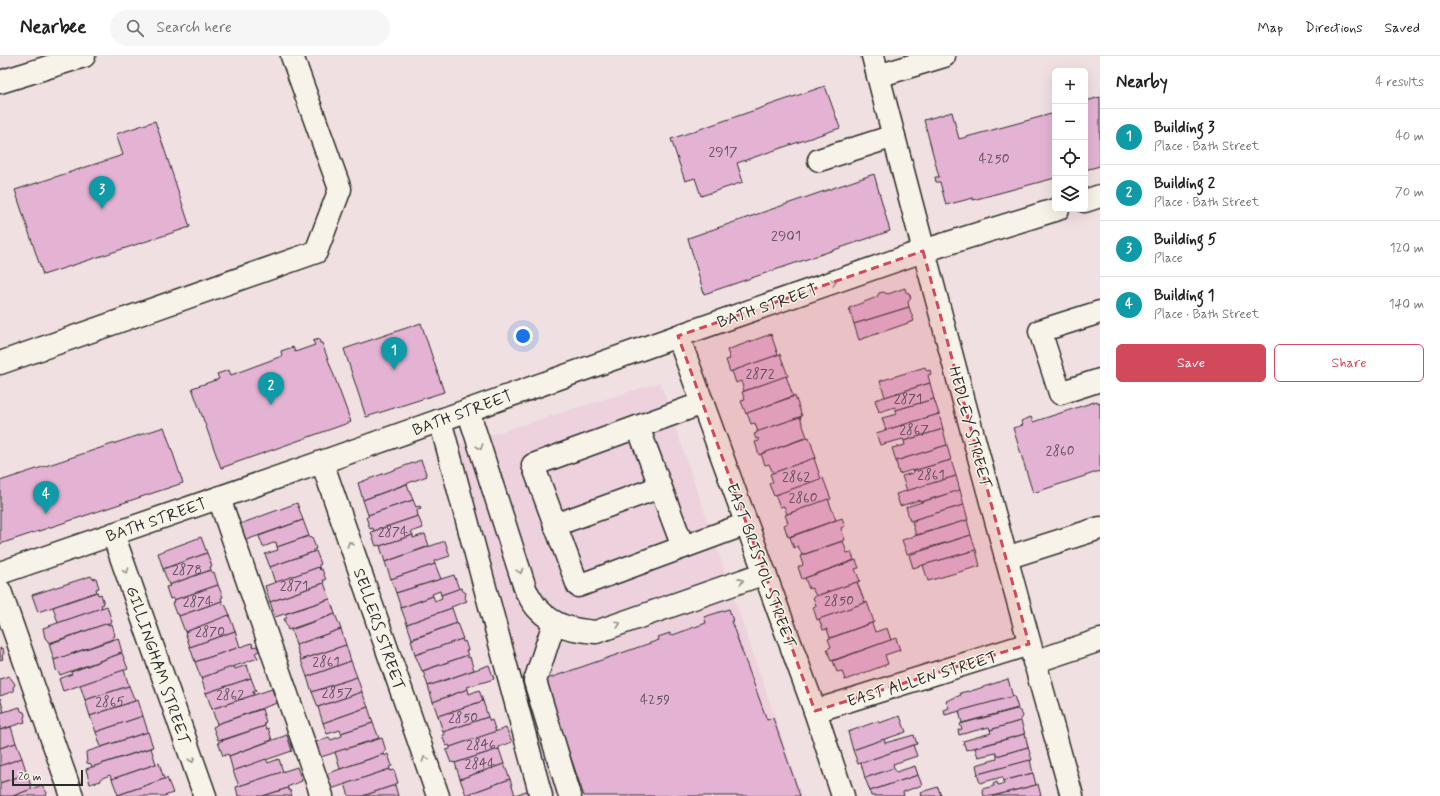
<!DOCTYPE html>
<meta charset="utf-8">
<style>
body{margin:0;font-family:Mynerve,sans-serif;background:#f6f6f6;color:#202124}
.controls{position:absolute;right:12px;top:12px;display:grid;overflow:hidden;border-radius:6px;box-shadow:0 4px 16px #0002}
.controls button{width:36px;height:36px;display:grid;place-items:center;padding:0;border:0;border-bottom:1px solid #e0e0e0;background:#fff;color:#202124;font:20px sans-serif}
.scale{position:absolute;left:12px;bottom:10px;width:71px;box-sizing:border-box;padding-left:4px;border:2px solid #2b2b2b;border-top:0;font-size:11px;line-height:14px;white-space:nowrap;color:#2b2b2b;-webkit-text-stroke:3px #f7f3e8;paint-order:stroke}
.you{position:absolute;left:523px;top:280px;width:14px;height:14px;margin:-10px;border:3px solid #fff;border-radius:50%;background:#1a73e8;box-shadow:0 0 0 6px #1a73e833}
.badge{display:grid;place-items:center;width:26px;height:26px;border-radius:50%;background:#d1495b;color:#fff;font-size:13px;font-weight:700}
.pin{position:absolute;translate:-50% -33px;filter:drop-shadow(0 1px 2px #0008)}
.pin::after{content:'';position:absolute;top:21px;width:14px;height:12px;background:inherit;clip-path:polygon(0 0,100% 0,50% 100%)}
.list{margin:0;padding:0;list-style:none}
h2{display:flex;justify-content:space-between;align-items:center;height:52px;margin:0;padding:0 16px;font-size:17px}
h2 small{font-size:13px;font-weight:400;color:#757577}
.list li{display:grid;grid-template-columns:26px 1fr auto;gap:12px;align-items:center;box-sizing:border-box;height:56px;padding:0 16px;border-top:1px solid #e0e0e0}
.list b{display:block;font-size:15px;white-space:nowrap}
.list p{margin:0;font-size:13px;white-space:nowrap;color:#757577}
.list em{font-size:13px;font-style:normal;color:#757577}
.actions{display:flex;gap:8px;padding:12px 16px}
.actions a{flex:1;padding:9px 0;border:1px solid #d1495b;border-radius:6px;text-align:center;font-size:14px;color:#d1495b}
.actions .main{background:#d1495b;color:#fff}
.icon{flex:none;width:22px;height:22px;fill:none;stroke:currentColor;stroke-width:2;stroke-linecap:round;stroke-linejoin:round}
.map{position:relative;flex:none;width:1100px;height:740px;overflow:hidden}
header{display:flex;align-items:center;gap:24px;box-sizing:border-box;height:56px;padding:0 20px;background:#fff;border-bottom:1px solid #e0e0e0}
header strong{font-size:19px}
nav{display:flex;gap:22px;margin-inline-start:auto;font-size:14px}
.search{width:280px;height:36px;background:#f6f6f6;display:flex;align-items:center;gap:10px;box-sizing:border-box;padding:0 14px;border-radius:22px;color:#757577;font-size:15px}
main{display:flex}
aside{flex:1;background:#fff}
.map>svg:first-child{display:block}
.built{fill:#edd2de}
.building{fill:#e4b3d3;stroke:#2b2b2b}
.lines{fill:none;stroke-linecap:round;stroke-linejoin:round}
.minor-casing{stroke:#2b2b2b;stroke-width:25}
.minor{stroke:#f7f3e8;stroke-width:22}
.oneway{stroke:#918f8a}
.marked{fill:#d1495b;fill-opacity:0.2;stroke:#d1495b;stroke-width:3;stroke-dasharray:8 5;stroke-linejoin:round}
.labels{text-anchor:middle;stroke-width:3;stroke-linejoin:round;paint-order:stroke}
.number-label{font-size:14px;fill:#594d55}
.street-label{font-size:16px;fill:#2b2b2b;stroke:#f7f3e8}
</style>
<header>
<strong>Nearbee</strong>
<div class="search"><svg class="icon" aria-label="search" viewBox="0 0 24 24"><circle cx="10" cy="10" r="6"/><path d="M15 15l6 6"/></svg>Search here</div>
<nav><a>Map</a><a>Directions</a><a>Saved</a></nav>
</header>
<main>
<div class="map">
<svg width="1100" height="740" viewBox="0 0 1100 740">
<rect width="100%" height="100%" fill="#f1e0e2"/>
<filter id="ink" filterUnits="userSpaceOnUse"><feTurbulence type="fractalNoise" baseFrequency=".025" numOctaves="2"/><feDisplacementMap in="SourceGraphic" scale="8" xChannelSelector="R" yChannelSelector="G"/><feConvolveMatrix kernelMatrix="1 2 1 2 8 2 1 2 1" color-interpolation-filters="sRGB"/></filter>
<g filter="url(#ink)">
<polygon class="built" points="660,326 802,740 547,740 454,390"/>
<g class="building">
<polygon points="825,30 840,72 737,107 743,126 701,140 695,122 685,125 671,83"/>
<polygon points="1100,41 1100,110 1085,114 1085,49 1087,48 1086,45"/>
<polygon points="952,56 959,83 1055,57 1055,122 973,144 973,142 946,149 940,126 936,126 935,121 939,121 924,64"/>
<polygon points="155,65 190,171 43,219 15,134 123,99 116,78"/>
<polygon points="874,118 890,175 704,238 688,182"/>
<polygon points="905,232 906,236 909,237 911,242 908,246 909,251 854,268 849,252 877,241 879,237 883,236 888,238"/>
<polygon points="909,251 914,265 859,284 854,268"/>
<polygon points="421,267 444,336 366,361 344,293"/>
<polygon points="771,278 778,299 730,316 726,304 730,303 727,294"/>
<polygon points="319,283 320,287 322,287 351,366 221,412 192,332 219,323 217,318 229,314 231,319 282,300 281,295 293,291 295,296 315,289 313,285"/>
<polygon points="780,298 788,320 744,335 741,325 736,327 732,315"/>
<polygon points="925,311 927,315 930,314 931,318 928,319 930,327 885,341 880,325"/>
<polygon points="786,320 793,340 746,358 741,345 745,344 742,336"/>
<polygon points="930,327 934,343 896,354 895,351 879,356 875,344"/>
<polygon points="795,340 802,360 758,376 755,367 751,368 747,357"/>
<polygon points="934,343 939,358 886,374 882,362 897,358 896,354"/>
<polygon points="1097,345 1098,347 1100,346 1100,415 1033,437 1013,372 1023,369 1021,365 1031,361 1033,366"/>
<polygon points="939,358 943,373 904,385 903,383 880,389 876,377"/>
<polygon points="800,361 807,381 759,399 755,386 759,385 758,382 756,383 754,378 757,377 756,376"/>
<polygon points="164,371 183,427 0,488 0,425"/>
<polygon points="943,373 947,389 896,405 892,392 905,389 904,385"/>
<polygon points="809,381 816,402 773,417 769,408 765,409 761,398"/>
<polygon points="947,389 951,404 913,415 912,414 899,418 896,405"/>
<polygon points="814,402 821,423 774,440 769,428 773,426 770,418"/>
<polygon points="421,404 427,420 363,444 358,427"/>
<polygon points="951,404 956,420 907,435 902,420 913,417 913,415"/>
<polygon points="956,420 960,434 921,446 920,444 900,450 896,438"/>
<polygon points="823,422 831,443 787,458 784,450 780,451 775,439"/>
<polygon points="407,428 413,444 368,459 363,444"/>
<polygon points="960,434 964,449 910,465 906,451"/>
<polygon points="828,443 836,464 788,481 784,469 788,467 785,459"/>
<polygon points="413,444 416,451 420,450 421,453 417,454 418,460 374,475 373,472 370,473 366,461 369,460 368,459"/>
<polygon points="297,447 303,464 246,484 240,468"/>
<polygon points="964,449 968,464 916,479 912,466 916,464 916,463"/>
<polygon points="418,460 423,472 411,476 413,479 380,490 379,489 376,490 371,476"/>
<polygon points="842,462 845,470 841,472 845,484 802,499 798,490 794,492 790,481"/>
<polygon points="303,464 309,480 277,491 276,486 263,491 259,480"/>
<polygon points="967,464 971,479 907,498 902,484"/>
<polygon points="425,478 429,490 385,506 380,490 413,479 413,482"/>
<polygon points="971,479 976,494 913,512 909,499"/>
<polygon points="309,480 309,482 312,481 316,493 313,494 313,496 270,511 265,498 278,494 277,491"/>
<polygon points="201,481 207,497 163,513 158,497"/>
<polygon points="445,485 450,500 434,505 435,508 391,523 385,506"/>
<polygon points="843,485 847,497 851,496 854,504 802,523 798,511 803,509 800,500"/>
<polygon points="976,494 980,510 928,525 923,509"/>
<polygon points="316,495 321,508 319,509 319,511 275,527 270,511"/>
<polygon points="207,497 212,510 210,511 211,514 169,529 163,513"/>
<polygon points="856,504 859,512 855,513 860,525 816,540 812,532 809,533 805,522"/>
<polygon points="435,508 441,523 396,537 391,523"/>
<polygon points="319,511 320,514 322,513 326,524 323,524 324,527 270,546 265,530"/>
<polygon points="211,514 212,517 214,516 218,529 174,544 173,542 170,543 166,531 170,530 169,529"/>
<polygon points="454,519 459,533 441,539 440,535 432,538 433,540 401,552 396,537"/>
<polygon points="91,520 93,523 96,522 99,532 96,533 97,536 38,556 32,539"/>
<polygon points="857,526 865,547 817,564 813,551 816,550 813,541"/>
<polygon points="324,527 330,543 275,561 270,546"/>
<polygon points="218,529 223,541 221,542 222,545 179,560 178,558 176,558 172,547 175,546 174,544"/>
<polygon points="461,532 463,535 466,537 465,542 467,545 451,551 452,552 407,568 401,552 433,540 435,545 442,542 441,539"/>
<polygon points="97,536 98,539 101,538 104,548 101,549 102,552 58,567 53,551"/>
<polygon points="330,543 335,558 288,574 284,563 287,562 285,558"/>
<polygon points="222,545 223,549 225,548 230,559 185,576 179,560"/>
<polygon points="867,546 874,566 830,582 827,573 823,574 819,563"/>
<polygon points="107,550 112,566 49,587 47,584 45,582 43,572"/>
<polygon points="452,552 457,567 412,583 407,568"/>
<polygon points="729,553 733,565 731,565 767,664 773,662 800,740 584,740 544,624 659,584 658,581 670,577 670,580 706,567 704,561"/>
<polygon points="335,558 341,573 296,589 291,574"/>
<polygon points="229,559 235,575 190,591 185,576"/>
<polygon points="108,567 108,569 112,568 115,580 113,581 113,583 54,604 49,588"/>
<polygon points="457,567 463,583 415,599 411,584"/>
<polygon points="872,567 875,576 887,572 891,584 831,605 827,593 831,591 828,583"/>
<polygon points="341,573 346,589 301,604 296,589"/>
<polygon points="235,575 240,591 195,606 190,591"/>
<polygon points="118,582 122,596 118,597 119,598 60,619 58,616 56,614 54,604"/>
<polygon points="896,582 900,594 885,599 888,608 845,624 842,615 837,616 833,605"/>
<polygon points="462,583 463,586 465,585 468,594 466,595 468,599 422,615 415,599"/>
<polygon points="252,587 253,591 257,590 259,595 255,597 258,602 201,622 195,606"/>
<polygon points="346,589 351,605 307,621 301,604"/>
<polygon points="0,592 3,593 4,597 2,600 3,603 0,604"/>
<polygon points="122,597 128,613 63,635 59,623 72,618 71,616"/>
<polygon points="468,599 468,602 470,601 474,614 428,630 423,615"/>
<polygon points="351,605 357,621 312,636 307,621"/>
<polygon points="247,609 251,622 206,637 201,622 234,610 235,613"/>
<polygon points="489,609 494,623 467,631 468,633 433,646 428,630"/>
<polygon points="124,614 129,630 85,644 80,629"/>
<polygon points="9,620 15,628 13,632 14,635 0,640 0,623"/>
<polygon points="357,621 362,636 318,651 312,636"/>
<polygon points="251,622 256,635 253,635 254,639 212,653 206,637"/>
<polygon points="1008,623 1013,641 945,659 944,654 949,652 946,645 961,639 960,637 968,635 968,636"/>
<polygon points="129,630 135,645 90,660 85,644"/>
<polygon points="272,633 277,647 217,668 212,653"/>
<polygon points="468,633 469,638 479,634 483,645 438,660 433,646"/>
<polygon points="362,636 368,651 323,667 318,651"/>
<polygon points="1014,640 1018,652 962,667 959,655"/>
<polygon points="0,642 4,656 0,657"/>
<polygon points="138,644 143,660 96,676 90,660"/>
<polygon points="483,645 488,661 443,676 438,660"/>
<polygon points="20,651 21,655 24,656 25,659 24,662 25,666 0,674 0,657"/>
<polygon points="368,651 373,667 341,677 340,674 327,678 323,667"/>
<polygon points="262,653 266,666 264,667 265,670 222,684 222,683 218,684 213,671 217,669 217,668"/>
<polygon points="1017,653 1021,656 1023,660 1020,665 990,674 989,671 959,679 958,674 962,673 960,668"/>
<polygon points="143,660 148,676 101,691 96,676"/>
<polygon points="900,660 906,676 853,694 848,676 878,665 879,667"/>
<polygon points="488,661 490,665 492,664 496,676 450,691 449,689 446,690 442,679 445,679 443,676"/>
<polygon points="1020,665 1021,665 1025,678 966,694 963,685 991,677 990,674"/>
<polygon points="373,667 379,682 318,702 313,687 329,681 331,684 342,680 341,677"/>
<polygon points="265,670 266,673 268,672 272,684 229,700 228,698 223,700 218,686"/>
<polygon points="11,671 16,687 0,692 0,674"/>
<polygon points="506,672 512,686 499,691 499,693 455,707 454,706 451,707 446,694 450,693 450,691"/>
<polygon points="148,676 153,691 92,711 91,708 87,707 86,696"/>
<polygon points="1025,678 1028,691 997,700 996,697 978,701 975,692"/>
<polygon points="287,679 292,695 233,715 229,700"/>
<polygon points="914,679 917,688 858,708 853,694 884,683 885,687"/>
<polygon points="382,682 386,695 384,696 384,698 340,713 335,696"/>
<polygon points="16,687 22,702 0,710 0,692"/>
<polygon points="913,689 917,700 893,708 894,712 865,722 861,707"/>
<polygon points="1028,691 1032,704 978,718 976,709 997,703 997,700"/>
<polygon points="151,692 156,708 112,723 110,719 100,723 101,725 90,728 86,713"/>
<polygon points="499,693 504,708 460,723 455,707"/>
<polygon points="384,698 385,700 388,698 392,710 389,711 390,713 331,733 326,718"/>
<polygon points="22,702 27,718 0,727 0,710"/>
<polygon points="266,703 268,707 279,703 283,716 239,730 233,715"/>
<polygon points="1030,704 1033,717 1003,725 1002,721 980,727 977,718 978,718"/>
<polygon points="159,707 164,723 118,739 112,723"/>
<polygon points="504,708 510,723 466,739 460,723"/>
<polygon points="915,710 918,719 870,735 865,722 894,712 896,716"/>
<polygon points="297,711 302,725 287,731 288,732 263,740 238,740 236,731"/>
<polygon points="390,713 390,715 394,714 398,727 394,728 395,729 363,740 349,740 345,728"/>
<polygon points="1033,717 1036,729 993,740 984,740 982,733 994,730 993,728 997,726 998,729 1004,728 1003,725"/>
<polygon points="27,718 32,733 13,740 0,740 0,727"/>
<polygon points="918,719 922,729 903,736 904,740 871,740 870,735"/>
<polygon points="167,722 173,737 164,740 118,740 118,739"/>
<polygon points="510,723 515,739 511,740 466,740 466,739"/>
<polygon points="1038,728 1041,740 993,740 1036,729"/>
<polygon points="42,729 47,737 46,740 13,740"/>
<polygon points="395,729 398,740 363,740"/>
<polygon points="938,731 941,740 920,740 922,739 921,736"/>
<polygon points="288,732 289,735 290,734 292,740 263,740"/>
<polygon points="529,734 531,740 511,740 515,739"/>
</g>
<g class="lines">
<defs>
<g id="minor">
<path d="M873,0C937,247 1003,494 1072,740"/>
<polyline points="878,20 944,0"/>
<polyline points="0,26 84,0"/>
<polyline points="819,104 894,80"/>
<polyline points="1085,145 1100,140"/>
<polyline points="1100,256 1040,275 1060,337 1100,324"/>
<polyline points="678,280 815,655 843,740"/>
<polyline points="0,307 316,196 340,133 292,0"/>
<polyline points="703,347 533,409 578,530 746,468"/>
<path d="M468,354L526,535C530,541 533,548 538,553C555,571 573,574 596,576L765,517"/>
<polyline points="440,364 541,740"/>
<polyline points="638,371 683,491"/>
<polyline points="322,406 438,740"/>
<polyline points="219,442 322,740"/>
<polyline points="555,469 660,431"/>
<polyline points="113,478 205,740"/>
<polyline points="1006,502 1100,472"/>
<polyline points="0,517 322,406 678,280 923,195 1058,153"/>
<polyline points="0,535 72,740"/>
<polyline points="554,567 535,625 570,740"/>
<polyline points="1034,606 1100,584"/>
<polyline points="815,655 1029,588"/>
</g>
</defs>
<use href="#minor" class="minor-casing"/>
<use href="#minor" class="minor"/>
</g>
<defs><path id="oneway-chevron" d="M-2-3.5L2.5 0L-2 3.5" fill="none" stroke-width="1.6" stroke-linecap="round" stroke-linejoin="round"/></defs>
<g class="oneway">
<use href="#oneway-chevron" transform="translate(834 226) rotate(-19)"/>
<use href="#oneway-chevron" transform="translate(480 391) rotate(72)"/>
<use href="#oneway-chevron" transform="translate(350 488) rotate(-109)"/>
<use href="#oneway-chevron" transform="translate(126 515) rotate(71)"/>
<use href="#oneway-chevron" transform="translate(520 515) rotate(72)"/>
<use href="#oneway-chevron" transform="translate(741 525) rotate(-19)"/>
<use href="#oneway-chevron" transform="translate(618 568) rotate(-19)"/>
<use href="#oneway-chevron" transform="translate(425 703) rotate(-109)"/>
<use href="#oneway-chevron" transform="translate(192 704) rotate(71)"/>
</g>
</g>
<path class="marked" d="M923,195L1029,588L815,655L678,280Z"/>
<g class="labels">
<g class="number-label">
<text x="723" y="100">2917</text>
<text x="994" y="107">4250</text>
<text x="786" y="184">2901</text>
<text x="760" y="322">2872</text>
<text x="908" y="347">2871</text>
<text x="914" y="378">2867</text>
<text x="1060" y="399">2860</text>
<text x="931" y="423">2861</text>
<text x="796" y="425">2862</text>
<text x="803" y="446">2860</text>
<text x="393" y="480">2874</text>
<text x="187" y="518">2878</text>
<text x="294" y="534">2871</text>
<text x="839" y="549">2850</text>
<text x="198" y="550">2874</text>
<text x="210" y="580">2870</text>
<text x="326" y="610">2861</text>
<text x="337" y="641">2857</text>
<text x="230" y="643">2862</text>
<text x="655" y="648">4259</text>
<text x="110" y="650">2865</text>
<text x="463" y="666">2850</text>
<text x="481" y="693">2846</text>
<text x="480" y="712">2844</text>
</g>
<g class="street-label">
<text transform="translate(767 249) rotate(-19)" y="6">BATH STREET</text>
<text transform="translate(462 356) rotate(-20)" y="6">BATH STREET</text>
<text transform="translate(971 371) rotate(75)" y="6">HEDLEY STREET</text>
<text transform="translate(156 463) rotate(-19)" y="6">BATH STREET</text>
<text transform="translate(762 509) rotate(70)" y="6">EAST BRISTOL STREET</text>
<text transform="translate(380 573) rotate(71)" y="6">SELLERS STREET</text>
<text transform="translate(159 609) rotate(71)" y="6">GILLINGHAM STREET</text>
<text transform="translate(922 622) rotate(-17)" y="6">EAST ALLEN STREET</text>
</g>
</g>
</svg>
<div class="controls">
<button>+</button>
<button>−</button>
<button><svg class="icon" aria-label="locate" viewBox="0 0 24 24"><circle cx="12" cy="12" r="6"/><path d="M12 2v4M12 18v4M2 12h4M18 12h4"/></svg></button>
<button><svg class="icon" aria-label="layers" viewBox="0 0 24 24"><path d="M12 4l9 5-9 5-9-5zM3 14l9 5 9-5"/></svg></button>
</div>
<div class="scale">20 m</div>
<div class="you"></div>
<div class="pin badge" style="left:394px;top:314px;background:#0f9aa8">1</div>
<div class="pin badge" style="left:271px;top:349px;background:#0f9aa8">2</div>
<div class="pin badge" style="left:102px;top:153px;background:#0f9aa8">3</div>
<div class="pin badge" style="left:46px;top:458px;background:#0f9aa8">4</div>
</div>
<aside>
<h2>Nearby<small>4 results</small></h2>
<ul class="list">
<li><span class="badge" style="background:#0f9aa8">1</span><div><b>Building 3</b><p>Place · Bath Street</p></div><em>40 m</em></li>
<li><span class="badge" style="background:#0f9aa8">2</span><div><b>Building 2</b><p>Place · Bath Street</p></div><em>70 m</em></li>
<li><span class="badge" style="background:#0f9aa8">3</span><div><b>Building 5</b><p>Place</p></div><em>120 m</em></li>
<li><span class="badge" style="background:#0f9aa8">4</span><div><b>Building 1</b><p>Place · Bath Street</p></div><em>140 m</em></li>
</ul>
<div class="actions"><a class="main">Save</a><a>Share</a></div>
</aside>
</main>
